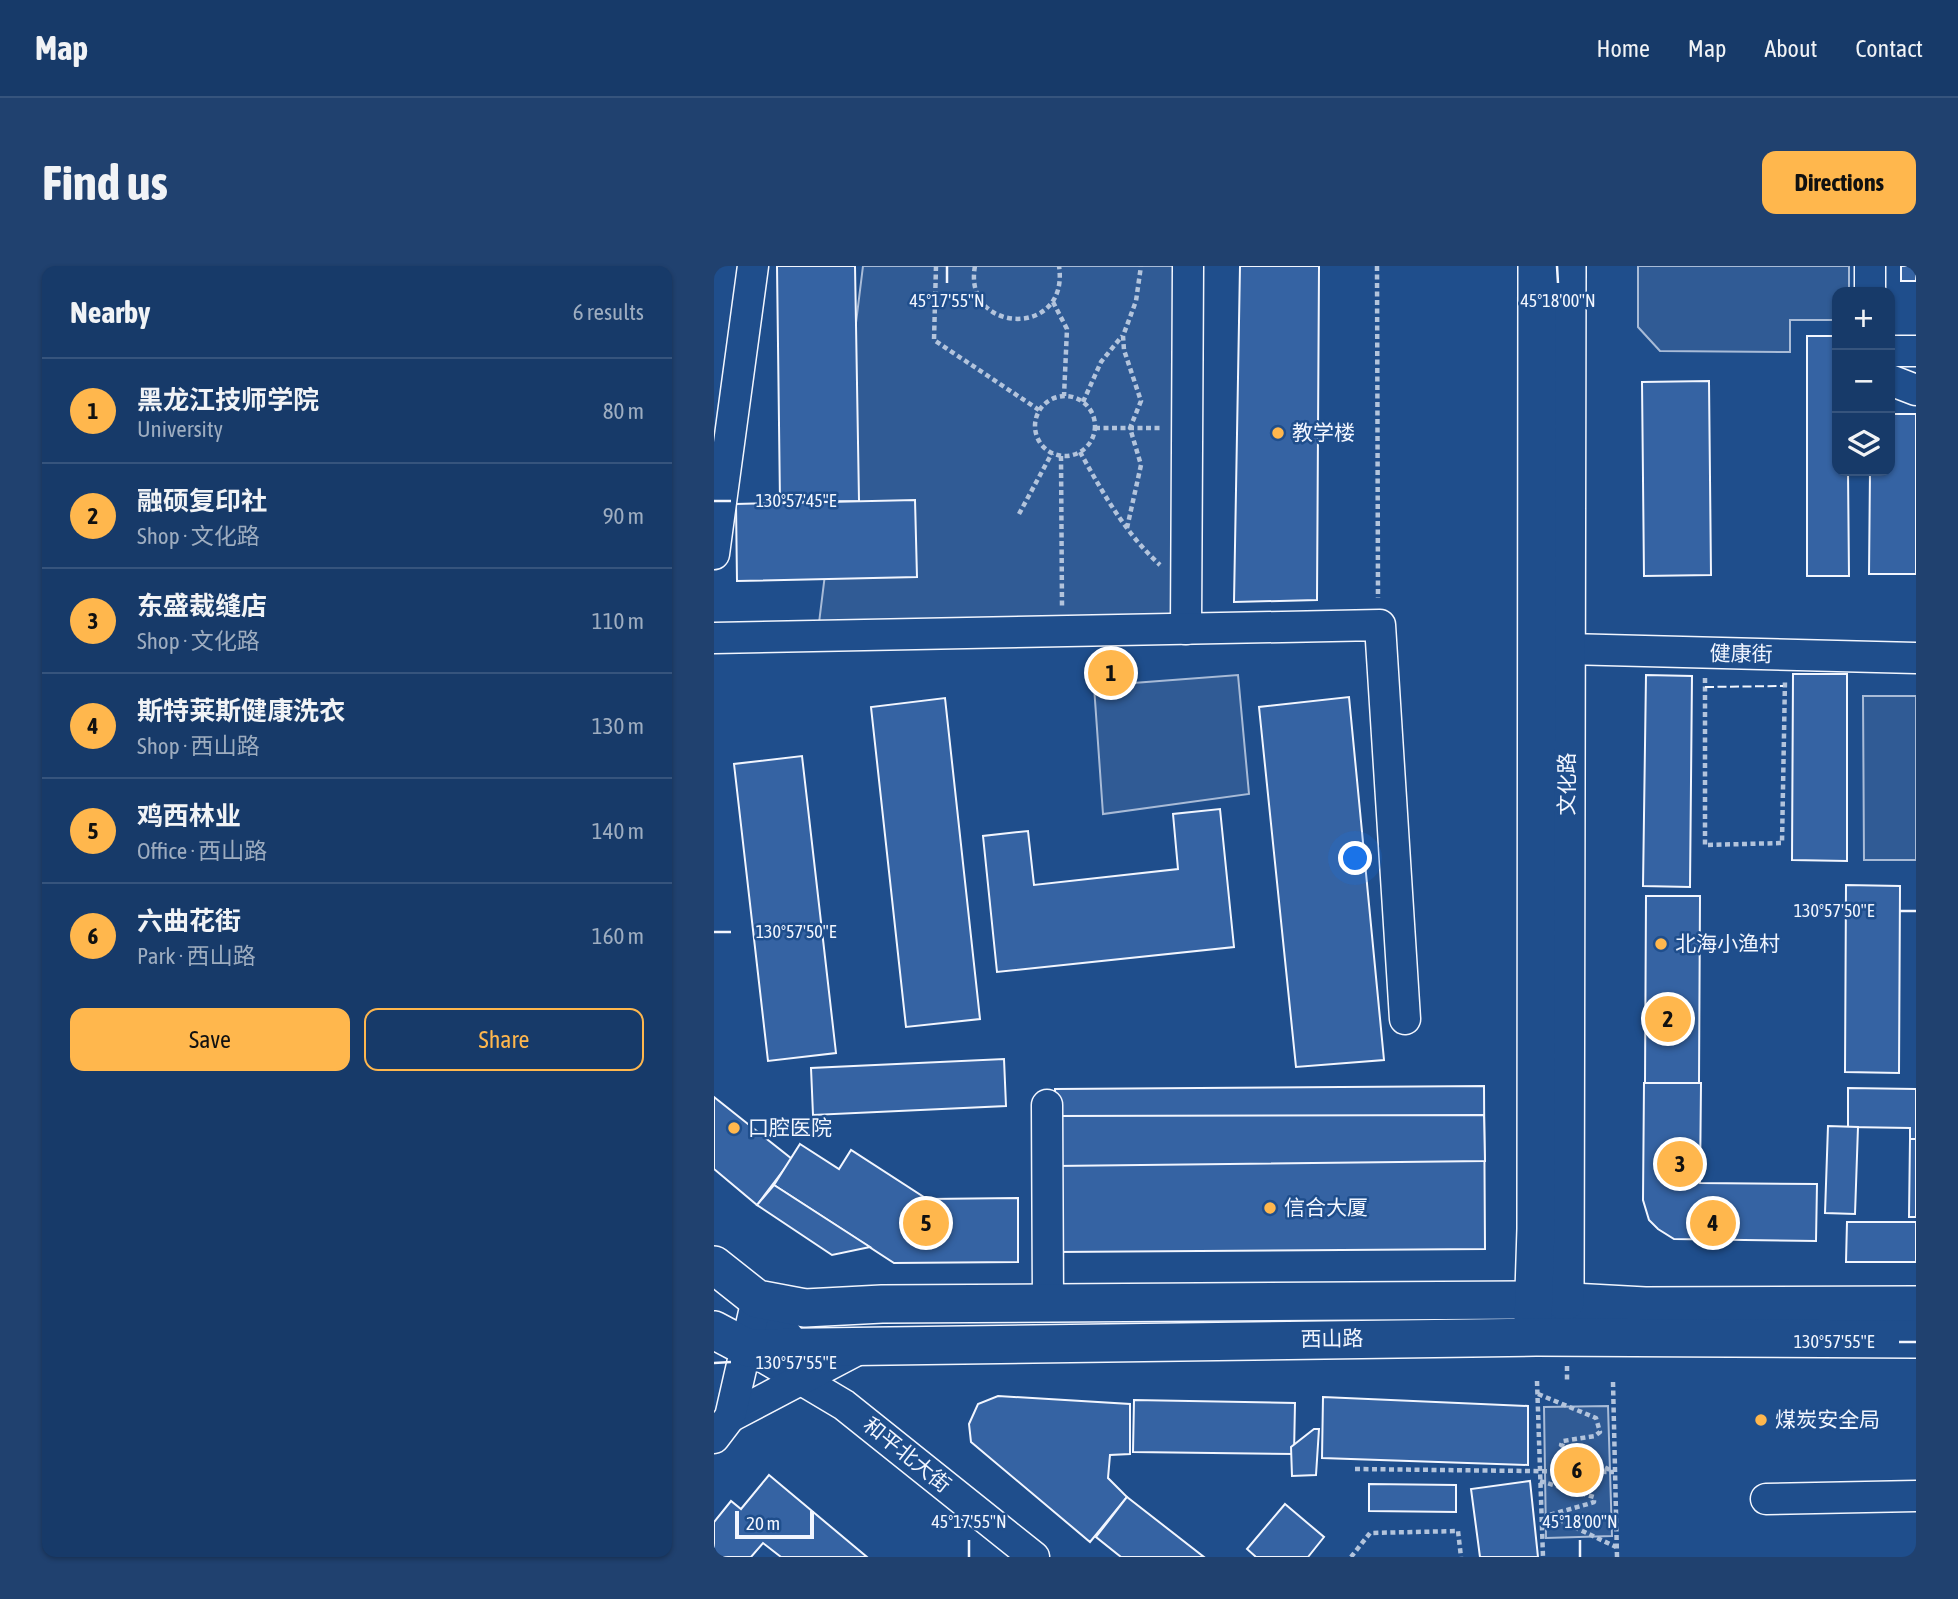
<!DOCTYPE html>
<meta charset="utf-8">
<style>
body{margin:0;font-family:"Asap Condensed","Noto Sans SC",sans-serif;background:#20416f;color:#f1f3f6}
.controls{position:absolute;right:21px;top:21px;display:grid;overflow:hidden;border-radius:14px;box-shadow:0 2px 5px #0004}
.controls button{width:63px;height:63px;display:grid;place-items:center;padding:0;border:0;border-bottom:2px solid #36547d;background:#173a69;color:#f1f3f6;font:35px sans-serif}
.scale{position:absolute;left:21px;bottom:18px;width:79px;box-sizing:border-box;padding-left:7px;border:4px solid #f2f6ff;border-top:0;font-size:19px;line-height:24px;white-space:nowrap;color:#f2f6ff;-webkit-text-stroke:5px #1f4e8c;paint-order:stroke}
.you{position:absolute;left:642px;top:593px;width:24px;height:24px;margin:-18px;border:5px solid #fff;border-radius:50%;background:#1a73e8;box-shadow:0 0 0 10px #1a73e833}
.badge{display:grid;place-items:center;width:46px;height:46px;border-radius:50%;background:#ffb74d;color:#111;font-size:23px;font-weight:700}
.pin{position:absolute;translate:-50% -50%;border:4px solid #fff;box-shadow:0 2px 7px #0006}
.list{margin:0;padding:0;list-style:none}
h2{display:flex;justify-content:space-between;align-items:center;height:91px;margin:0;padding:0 28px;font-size:30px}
h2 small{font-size:23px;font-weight:400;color:#9eadc0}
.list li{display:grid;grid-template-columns:46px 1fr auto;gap:21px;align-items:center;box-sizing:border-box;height:105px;padding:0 28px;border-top:2px solid #36547d}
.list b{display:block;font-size:26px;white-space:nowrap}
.list p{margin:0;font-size:23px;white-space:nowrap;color:#9eadc0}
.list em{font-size:23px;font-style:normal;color:#9eadc0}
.actions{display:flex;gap:14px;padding:21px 28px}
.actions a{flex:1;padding:16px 0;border:2px solid #ffb74d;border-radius:14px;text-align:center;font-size:24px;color:#ffb74d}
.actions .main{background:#ffb74d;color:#111}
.icon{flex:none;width:38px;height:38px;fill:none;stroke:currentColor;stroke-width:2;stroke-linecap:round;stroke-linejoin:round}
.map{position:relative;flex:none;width:1202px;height:1291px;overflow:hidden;border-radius:14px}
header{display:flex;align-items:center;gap:42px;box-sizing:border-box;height:98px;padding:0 35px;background:#173a69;border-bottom:2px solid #36547d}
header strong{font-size:33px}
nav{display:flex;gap:38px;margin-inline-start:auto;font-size:24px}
.intro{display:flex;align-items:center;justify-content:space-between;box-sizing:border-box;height:168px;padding:0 42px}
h1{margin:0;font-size:49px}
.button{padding:18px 32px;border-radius:14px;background:#ffb74d;color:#111;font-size:24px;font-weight:700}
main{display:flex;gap:42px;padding:0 42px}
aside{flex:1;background:#173a69;border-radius:14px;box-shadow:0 2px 5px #0004}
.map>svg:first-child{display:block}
.built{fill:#305b95;stroke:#a8bbd7;stroke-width:2}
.building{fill:#3563a3;stroke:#f2f6ff;stroke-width:2}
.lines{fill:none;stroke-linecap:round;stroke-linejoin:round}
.minor-casing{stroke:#f2f6ff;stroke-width:33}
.major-casing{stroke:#f2f6ff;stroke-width:40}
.path{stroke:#b3c4dc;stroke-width:4.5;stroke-dasharray:5 3.5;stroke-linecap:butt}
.minor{stroke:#1f4e8c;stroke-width:30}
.major{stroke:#1f4e8c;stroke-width:37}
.fence{stroke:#f2f6ff;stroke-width:2;stroke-dasharray:9 3.5;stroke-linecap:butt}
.ticks{fill:none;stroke:#f2f6ff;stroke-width:2.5}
.poi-dot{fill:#ffb74d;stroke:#1f4e8c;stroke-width:2.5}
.labels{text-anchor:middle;stroke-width:5;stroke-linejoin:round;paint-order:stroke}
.poi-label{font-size:21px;fill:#f2f6ff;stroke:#1f4e8c;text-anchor:start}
.street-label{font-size:21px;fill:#f2f6ff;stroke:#1f4e8c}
.ticks-label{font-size:18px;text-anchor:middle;fill:#f2f6ff;stroke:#1f4e8c;stroke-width:5;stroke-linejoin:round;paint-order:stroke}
</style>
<header>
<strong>Map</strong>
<nav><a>Home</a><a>Map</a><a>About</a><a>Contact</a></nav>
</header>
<div class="intro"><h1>Find us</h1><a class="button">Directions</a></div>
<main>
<aside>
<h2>Nearby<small>6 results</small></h2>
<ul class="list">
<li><span class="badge">1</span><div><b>黑龙江技师学院</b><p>University</p></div><em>80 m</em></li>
<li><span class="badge">2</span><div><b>融硕复印社</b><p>Shop · 文化路</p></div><em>90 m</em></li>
<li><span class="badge">3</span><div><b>东盛裁缝店</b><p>Shop · 文化路</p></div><em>110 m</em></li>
<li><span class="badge">4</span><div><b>斯特莱斯健康洗衣</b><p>Shop · 西山路</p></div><em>130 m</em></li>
<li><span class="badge">5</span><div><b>鸡西林业</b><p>Office · 西山路</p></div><em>140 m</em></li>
<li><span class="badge">6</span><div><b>六曲花街</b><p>Park · 西山路</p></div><em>160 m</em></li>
</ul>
<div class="actions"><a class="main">Save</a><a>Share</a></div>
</aside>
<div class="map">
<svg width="1202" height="1291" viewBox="0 0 1202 1291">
<rect width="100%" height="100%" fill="#1f4e8c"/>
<g class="built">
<polygon points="149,0 464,0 460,353 105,357"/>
<polygon points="924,0 1135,0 1135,26 1123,26 1123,54 1076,54 1076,86 946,85 924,61"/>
<polygon points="524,409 535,528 389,548 380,420"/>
<polygon points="1149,430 1202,430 1202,594 1150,594"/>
<polygon points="894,1140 898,1270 832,1272 830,1141"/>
</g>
<g class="building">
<polygon points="63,0 141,0 145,235 66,236"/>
<polygon points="526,0 605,0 603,334 520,336"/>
<rect x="1187" y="0" width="15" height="15"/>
<polygon points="1093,70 1123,70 1123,205 1134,205 1135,310 1093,310"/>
<polygon points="995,115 997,309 930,310 928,116"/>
<polygon points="1176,148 1202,148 1202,308 1155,308 1156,205 1176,205"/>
<polygon points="201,234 203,311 23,315 22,238"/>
<polygon points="1079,408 1133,408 1133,595 1078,594"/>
<polygon points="932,409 978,410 976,621 929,620"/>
<polygon points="635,431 670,794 582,801 545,441"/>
<polygon points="231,432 266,753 192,761 157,441"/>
<polygon points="88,490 122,787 54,795 20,498"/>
<polygon points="506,543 520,681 283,706 269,570 314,565 320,619 464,603 459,548"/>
<polygon points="1132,619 1186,620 1185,807 1131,806"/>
<polygon points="932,630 986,630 985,817 931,817"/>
<polygon points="290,793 292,840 99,849 97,802"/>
<polygon points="930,817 987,817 986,917 1103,918 1102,975 960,973 944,963 935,954 929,934"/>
<polygon points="770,820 771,983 342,986 341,823"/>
<polygon points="1134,822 1202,823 1202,873 1196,873 1196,862 1134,861"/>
<polygon points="0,831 78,893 43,939 0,903"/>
<polygon points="770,849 771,895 341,900 341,850"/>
<polygon points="1114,860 1144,861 1141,948 1111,947"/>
<polygon points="1196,873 1202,873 1202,951 1195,951"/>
<polygon points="86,878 125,903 137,884 213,933 304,932 304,996 180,997 60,919"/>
<polygon points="60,919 156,981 118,989 43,939"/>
<polygon points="1133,956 1202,956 1202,996 1132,996"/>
<polygon points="284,1130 416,1138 416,1188 396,1189 394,1212 413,1231 376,1276 257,1176 255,1158 264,1138"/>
<polygon points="609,1131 814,1140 814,1199 608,1192"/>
<polygon points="420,1134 581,1137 580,1188 419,1186"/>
<polygon points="600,1163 605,1163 602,1209 578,1210 577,1181"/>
<polygon points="55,1209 153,1291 67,1291 49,1277 37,1291 0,1291 0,1256 17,1235 27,1243"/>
<polygon points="816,1215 824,1291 766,1291 757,1223"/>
<polygon points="655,1218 742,1219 742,1246 655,1245"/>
<polygon points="413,1231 490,1291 407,1291 382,1271"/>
<polygon points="571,1238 610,1271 594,1291 542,1291 533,1283"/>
</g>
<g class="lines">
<defs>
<g id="minor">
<polyline points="1156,0 1156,26"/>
<polyline points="1176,85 1202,85"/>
<polyline points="1176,114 1202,124"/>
<polyline points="0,288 39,0"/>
<polyline points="472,363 474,0"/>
<polyline points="0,372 666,359 691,753"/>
<polyline points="853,383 1202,392"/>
<polyline points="333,839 334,1037"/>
<polyline points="43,1033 94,1095"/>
<polyline points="34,1082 130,1139 320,1291"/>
<polyline points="16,1151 149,1081"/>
<polyline points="0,1172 16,1151 43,1033"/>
<polyline points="1052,1233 1202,1230"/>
</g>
<g id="major">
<polyline points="0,999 43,1033 91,1042 168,1038 821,1034 931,1040 1202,1039"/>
<polyline points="851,1036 853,0"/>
<polyline points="819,1056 822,963 823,0"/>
<polyline points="0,1064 34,1082 822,1071 1202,1073"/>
</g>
</defs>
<use href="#minor" class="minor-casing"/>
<use href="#major" class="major-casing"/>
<g class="path">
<polyline points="222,0 220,74 325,144"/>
<path d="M261,0C248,68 356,73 345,0"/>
<polyline points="663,0 664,332"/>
<polyline points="339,36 353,63 350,130"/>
<circle cx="351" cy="160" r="30"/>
<polyline points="369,136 387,96 408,70"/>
<polyline points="381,162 446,162"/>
<path d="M366,186C389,227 411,267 446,299"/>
<polyline points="347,190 348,340"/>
<polyline points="305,248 338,187"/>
<polyline points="413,262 427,199 416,162 427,135 410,84 409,70 422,35 427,0"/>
<polyline points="991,412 991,579 1068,577 1071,414"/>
<polyline points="853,1100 853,1116"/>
<polyline points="823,1115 829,1291"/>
<polyline points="899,1116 903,1291"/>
<polyline points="824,1128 882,1152 886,1166 881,1170 849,1175 847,1179 896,1204"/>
<polyline points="641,1203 900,1206"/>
<polyline points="826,1215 880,1231 880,1236 874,1238 835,1249 902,1281"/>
<polyline points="637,1291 656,1267 744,1265 747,1291"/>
</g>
<use href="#minor" class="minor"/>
<use href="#major" class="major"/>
<polyline class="fence" points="991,421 1069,420"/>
</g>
<path class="ticks" d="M233,0V17M843,0L844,17M0,235H17M1185,645H1202M0,666H17M1185,1076H1202M0,1097L17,1096M255,1274V1291M866,1274V1291"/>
<g class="poi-dot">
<circle cx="564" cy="167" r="7"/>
<circle cx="947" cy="678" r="7"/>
<circle cx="20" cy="862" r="7"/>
<circle cx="556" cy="942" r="7"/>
<circle cx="1047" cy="1154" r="7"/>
</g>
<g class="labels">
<g class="poi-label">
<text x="578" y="174">教学楼</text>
<text x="961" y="685">北海小渔村</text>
<text x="34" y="869">口腔医院</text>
<text x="570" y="949">信合大厦</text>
<text x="1061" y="1161">煤炭安全局</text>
</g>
<g class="street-label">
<text transform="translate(1027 388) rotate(1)" y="7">健康街</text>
<text transform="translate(853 518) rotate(-90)" y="7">文化路</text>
<text transform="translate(618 1073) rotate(-1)" y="7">西山路</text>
<text transform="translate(193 1189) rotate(39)" y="7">和平北大街</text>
</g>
</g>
<g class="ticks-label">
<text x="233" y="41">45°17'55"N</text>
<text x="844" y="41">45°18'00"N</text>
<text x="82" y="241">130°57'45"E</text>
<text x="1120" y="651">130°57'50"E</text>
<text x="82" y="672">130°57'50"E</text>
<text x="1120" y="1082">130°57'55"E</text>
<text x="82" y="1103">130°57'55"E</text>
<text x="255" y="1262">45°17'55"N</text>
<text x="866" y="1262">45°18'00"N</text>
</g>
</svg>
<div class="controls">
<button>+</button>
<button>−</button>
<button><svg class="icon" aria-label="layers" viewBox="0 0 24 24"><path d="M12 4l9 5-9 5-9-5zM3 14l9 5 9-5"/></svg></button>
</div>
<div class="scale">20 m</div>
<div class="you"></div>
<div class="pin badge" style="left:397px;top:407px">1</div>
<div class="pin badge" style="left:954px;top:753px">2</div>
<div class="pin badge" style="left:966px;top:898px">3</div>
<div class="pin badge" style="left:999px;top:957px">4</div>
<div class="pin badge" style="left:212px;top:957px">5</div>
<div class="pin badge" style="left:863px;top:1204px">6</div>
</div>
</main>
